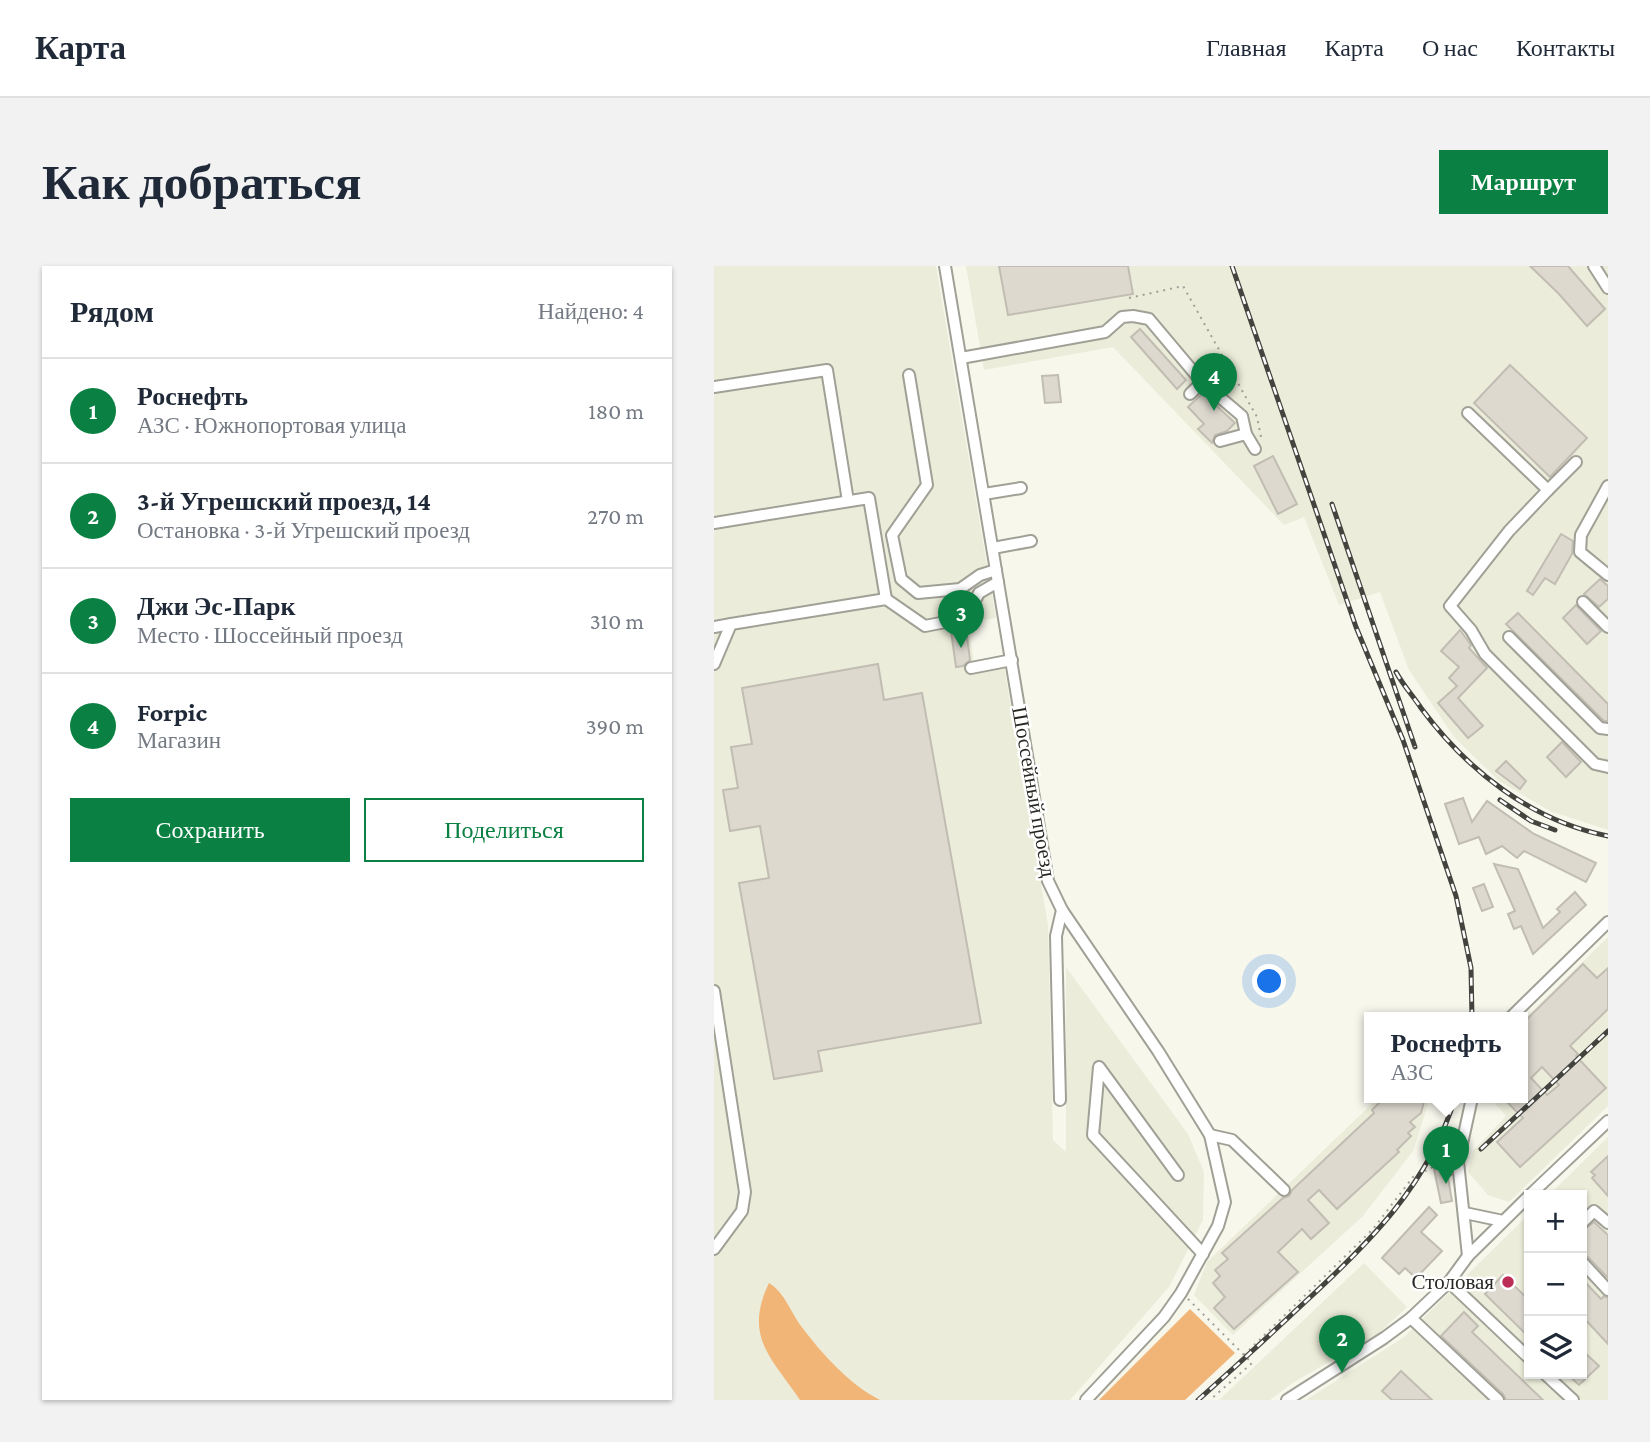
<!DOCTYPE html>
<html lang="ru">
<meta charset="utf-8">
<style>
body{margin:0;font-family:"Crimson Pro",serif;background:#f2f2f3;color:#1f2937}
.controls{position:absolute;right:21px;bottom:21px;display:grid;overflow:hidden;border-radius:0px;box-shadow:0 2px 5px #0004}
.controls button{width:63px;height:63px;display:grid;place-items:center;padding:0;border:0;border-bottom:2px solid #e0e1e3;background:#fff;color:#1f2937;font:35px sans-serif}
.you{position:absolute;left:556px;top:716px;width:24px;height:24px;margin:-18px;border:5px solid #fff;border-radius:50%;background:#1a73e8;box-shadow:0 0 0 10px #1a73e833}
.badge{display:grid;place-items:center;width:46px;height:46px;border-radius:50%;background:#0b8043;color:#fff;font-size:23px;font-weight:700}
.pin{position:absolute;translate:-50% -58px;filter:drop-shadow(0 2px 4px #0008)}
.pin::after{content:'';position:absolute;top:37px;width:24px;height:21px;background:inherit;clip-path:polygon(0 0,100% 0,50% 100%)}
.popup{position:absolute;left:650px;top:746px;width:164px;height:91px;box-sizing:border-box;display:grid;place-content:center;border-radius:0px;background:#fff;filter:drop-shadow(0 2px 5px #0005);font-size:23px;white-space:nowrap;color:#747a83}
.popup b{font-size:26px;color:#1f2937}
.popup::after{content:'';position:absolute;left:50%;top:100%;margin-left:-14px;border:14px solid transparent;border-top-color:#fff}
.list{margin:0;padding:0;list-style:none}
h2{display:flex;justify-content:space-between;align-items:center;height:91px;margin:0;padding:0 28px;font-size:30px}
h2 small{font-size:23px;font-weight:400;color:#747a83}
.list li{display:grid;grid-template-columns:46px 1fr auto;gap:21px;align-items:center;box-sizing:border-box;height:105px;padding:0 28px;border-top:2px solid #e0e1e3}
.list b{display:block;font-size:26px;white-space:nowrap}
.list p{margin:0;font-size:23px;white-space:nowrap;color:#747a83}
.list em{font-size:23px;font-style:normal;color:#747a83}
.actions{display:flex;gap:14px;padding:21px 28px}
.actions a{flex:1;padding:16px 0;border:2px solid #0b8043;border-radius:0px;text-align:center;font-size:24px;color:#0b8043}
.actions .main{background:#0b8043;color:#fff}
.icon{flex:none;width:38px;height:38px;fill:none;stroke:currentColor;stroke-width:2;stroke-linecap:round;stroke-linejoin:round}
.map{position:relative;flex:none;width:894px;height:1134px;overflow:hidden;border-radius:0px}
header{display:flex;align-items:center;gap:42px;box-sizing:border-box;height:98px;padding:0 35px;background:#fff;border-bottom:2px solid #e0e1e3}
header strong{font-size:33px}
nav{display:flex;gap:38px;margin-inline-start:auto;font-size:24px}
.intro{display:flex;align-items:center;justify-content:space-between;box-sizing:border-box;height:168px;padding:0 42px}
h1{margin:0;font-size:49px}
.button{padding:18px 32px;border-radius:0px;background:#0b8043;color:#fff;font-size:24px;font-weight:700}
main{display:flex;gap:42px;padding:0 42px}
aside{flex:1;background:#fff;border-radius:0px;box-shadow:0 2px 5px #0004}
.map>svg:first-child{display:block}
.built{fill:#ececda}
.green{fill:#f1b677}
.building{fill:#ddd9cf;stroke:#c1bdb3;stroke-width:2;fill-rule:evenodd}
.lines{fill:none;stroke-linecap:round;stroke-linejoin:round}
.minor-casing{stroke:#a0a096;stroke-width:14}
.path{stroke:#a0a098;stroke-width:2;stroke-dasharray:2 5;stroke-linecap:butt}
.minor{stroke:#fff;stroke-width:10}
.rail-casing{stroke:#44443f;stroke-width:5}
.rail{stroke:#fff;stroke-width:2.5;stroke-dasharray:8;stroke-linecap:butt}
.poi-dot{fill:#bd2e57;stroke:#fff;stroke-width:2.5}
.labels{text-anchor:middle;stroke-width:5;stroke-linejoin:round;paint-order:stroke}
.street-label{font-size:21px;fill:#272723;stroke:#fff}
.poi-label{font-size:21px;fill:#272723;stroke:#fff;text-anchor:end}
</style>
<header>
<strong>Карта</strong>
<nav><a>Главная</a><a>Карта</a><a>О нас</a><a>Контакты</a></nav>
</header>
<div class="intro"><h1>Как добраться</h1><a class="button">Маршрут</a></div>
<main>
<aside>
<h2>Рядом<small>Найдено: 4</small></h2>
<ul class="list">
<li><span class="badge">1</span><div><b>Роснефть</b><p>АЗС · Южнопортовая улица</p></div><em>180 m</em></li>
<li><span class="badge">2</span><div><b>3-й Угрешский проезд, 14</b><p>Остановка · 3-й Угрешский проезд</p></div><em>270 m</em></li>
<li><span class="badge">3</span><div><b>Джи Эс-Парк</b><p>Место · Шоссейный проезд</p></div><em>310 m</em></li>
<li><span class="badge">4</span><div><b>Forpic</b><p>Магазин</p></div><em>390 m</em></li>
</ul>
<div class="actions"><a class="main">Сохранить</a><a>Поделиться</a></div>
</aside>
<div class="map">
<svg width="894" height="1134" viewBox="0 0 894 1134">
<rect width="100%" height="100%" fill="#f7f7ec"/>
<g class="built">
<polygon points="0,0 222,0 282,352 254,356 261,404 290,400 334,659 339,874 352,886 352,701 474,868 490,906 489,954 455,1021 356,1134 0,1134"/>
<polygon points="252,0 894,0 894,564 836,545 785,515 740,471 695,404 666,326 625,339 590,251 570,259 399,81 270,104"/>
<polygon points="894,671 894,840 795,936 774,929 754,906 759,885 792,850 776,832 809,832 809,754"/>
<polygon points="664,832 716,832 699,885 649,950 519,1069 480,1029 493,996"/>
<polygon points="894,871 894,1134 592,1134 690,1071 815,948 815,1108 868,1108 868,929 835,929"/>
<polygon points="650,997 693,1041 664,1068 580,1116 556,1134 505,1134"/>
</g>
<g class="green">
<path d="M55,1017C71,1027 76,1045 87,1060C108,1088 135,1118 166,1134H86C58,1092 29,1071 55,1017Z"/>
<polygon points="476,1043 521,1087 471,1134 385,1134"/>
</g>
<g class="building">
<polygon points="285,0 414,0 419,28 294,49"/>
<polygon points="816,0 854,0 891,43 873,60 845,28"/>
<polygon points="426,63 472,114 463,123 417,71"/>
<polygon points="796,99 873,172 836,211 760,137"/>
<polygon points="344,109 347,136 331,137 328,110"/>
<polygon points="489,127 521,157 513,165 501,169 498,177 484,163 490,158 474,141"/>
<polygon points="559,190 583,238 564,248 540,200"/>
<polygon points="847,268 859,275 858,288 841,318 831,312 819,329 813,325"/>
<polygon points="886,313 894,320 894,333 885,341 870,328"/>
<polygon points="862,339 887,365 873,378 849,352"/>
<polygon points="804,347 894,438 894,455 890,455 792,358"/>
<polygon points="252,363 256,394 249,400 242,401 237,365"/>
<polygon points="746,364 757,379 755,382 773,402 744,432 769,460 754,472 724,437 743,420 735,412 745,401 727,385"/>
<polygon points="164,398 170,434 208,427 267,757 104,785 108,805 60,813 25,617 55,612 46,560 16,565 9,524 24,522 17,481 38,478 28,422"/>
<polygon points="848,476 867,496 852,511 833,491"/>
<polygon points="792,495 812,515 806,523 782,505"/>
<polygon points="749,532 758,556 773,535 820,568 882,597 872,616 810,585 803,592 788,580 772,588 765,571 745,578 731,538"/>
<polygon points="780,598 804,603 829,662 846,646 843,643 861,626 872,639 819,688 807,660 800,663 794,648 801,645"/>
<polygon points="770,618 779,641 768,645 759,622"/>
<path d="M869,698L883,712L894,702V743L856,780L864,788L862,790L892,822L806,901L783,876L809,852L789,832H809V757ZM828,801L845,819L833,829L817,812Z"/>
<polygon points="670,832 711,832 707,847 696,856 701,861 694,867 697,870 683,884 685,886 623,943 605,924 594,934 615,957 597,973 588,963 564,986 584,1006 520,1063 500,1042 511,1031 499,1017 506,1010 501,1004 514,993 508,987 569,932 575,930 578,924 660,847 658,844"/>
<polygon points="894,890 894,930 878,912 881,909 877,906"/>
<polygon points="727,902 728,909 734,912 738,935 727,937 720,903"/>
<polygon points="715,941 723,949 707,966 728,985 702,1012 691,1002 685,1008 668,992"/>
<polygon points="880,956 894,969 894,1012 874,991 868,988 868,965"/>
<polygon points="789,1009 815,1034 815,1071 771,1028"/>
<polygon points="868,1013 887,1033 890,1030 894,1032 894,1078 868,1050"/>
<polygon points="750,1046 764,1060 758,1066 829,1134 792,1134 789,1128 727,1070"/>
<polygon points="868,1084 885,1100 865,1119 853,1108 868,1108"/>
<polygon points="687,1105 718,1134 678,1134 668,1125"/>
</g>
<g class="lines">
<defs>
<g id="minor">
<polyline points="231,0 334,615 348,644 444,785 496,869 511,936 504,960 467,1027 450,1051 372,1134"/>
<polyline points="880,0 894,22"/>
<polyline points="247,92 391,66 408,51 419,50 435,53 488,116 528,150 532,168 506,175"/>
<polyline points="195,109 213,219 178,269 187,313 204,327 246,323 266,309 282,304"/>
<polyline points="0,121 113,104 134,235"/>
<polyline points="476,128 488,116"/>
<polyline points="754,147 834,224 795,265 736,340 757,364 771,388 881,498 894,501"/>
<polyline points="532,168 541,183"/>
<polyline points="894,220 867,269 866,286 894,309"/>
<polyline points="834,224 862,196"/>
<polyline points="270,228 307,222"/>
<polyline points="0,257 155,232 172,333"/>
<polyline points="279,282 317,275"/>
<polyline points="869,336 894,361"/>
<polyline points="0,361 17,358"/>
<polyline points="795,371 886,462 894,463"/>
<polyline points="0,398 17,358 172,333 211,360 252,352 265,327 284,316"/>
<polyline points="257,402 298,394"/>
<polyline points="0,725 31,926 28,945 0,983"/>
<polyline points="796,752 894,656"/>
<polyline points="346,834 342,670 348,644"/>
<polyline points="496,869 518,874 570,924"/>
<polyline points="734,904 743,887"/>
<polyline points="464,909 385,801 379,869 489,988"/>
<polyline points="816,929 894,855"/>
<polyline points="751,947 789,955"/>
<polyline points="868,957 880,945 894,957"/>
<polyline points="754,990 744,896 758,832"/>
<polyline points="868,996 894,1024"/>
<polyline points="735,1016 815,1092"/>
<polyline points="697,1052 784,1134"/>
<polyline points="831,1108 859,1134"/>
<polyline points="573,1134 670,1072 697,1052 735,1016 754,990 815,930"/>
</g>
</defs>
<use href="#minor" class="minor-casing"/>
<g class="path">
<polyline points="415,32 469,20 543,151 547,171"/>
<polyline points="474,1033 538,1097 496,1134"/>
<polyline points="530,1089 659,963 699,911 725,898"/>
</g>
<use href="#minor" class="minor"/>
<defs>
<g id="rail">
<polyline points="518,0 642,361 689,474 742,630 757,702 758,752"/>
<polyline points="618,238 701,481"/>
<path d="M682,406C689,419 699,430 707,442C753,504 817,555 894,570"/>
<polyline points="786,534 817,555 841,564"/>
<polyline points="767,883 894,765"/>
<path d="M484,1134C520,1102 556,1069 591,1036C655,977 715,918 741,832"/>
</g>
</defs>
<use href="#rail" class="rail-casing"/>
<use href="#rail" class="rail"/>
</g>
<circle class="poi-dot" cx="794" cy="1016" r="7"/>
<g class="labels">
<g class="street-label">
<text transform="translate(320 526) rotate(80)" y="7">Шоссейный проезд</text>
</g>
<g class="poi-label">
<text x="780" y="1023">Столовая</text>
</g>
</g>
</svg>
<div class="controls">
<button>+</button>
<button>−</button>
<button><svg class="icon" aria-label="layers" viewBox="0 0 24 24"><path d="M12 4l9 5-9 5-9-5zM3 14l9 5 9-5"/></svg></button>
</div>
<div class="you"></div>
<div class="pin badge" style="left:732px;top:918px">1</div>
<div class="popup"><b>Роснефть</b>АЗС</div>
<div class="pin badge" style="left:628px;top:1107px">2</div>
<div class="pin badge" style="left:247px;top:382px">3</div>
<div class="pin badge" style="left:500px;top:145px">4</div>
</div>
</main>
